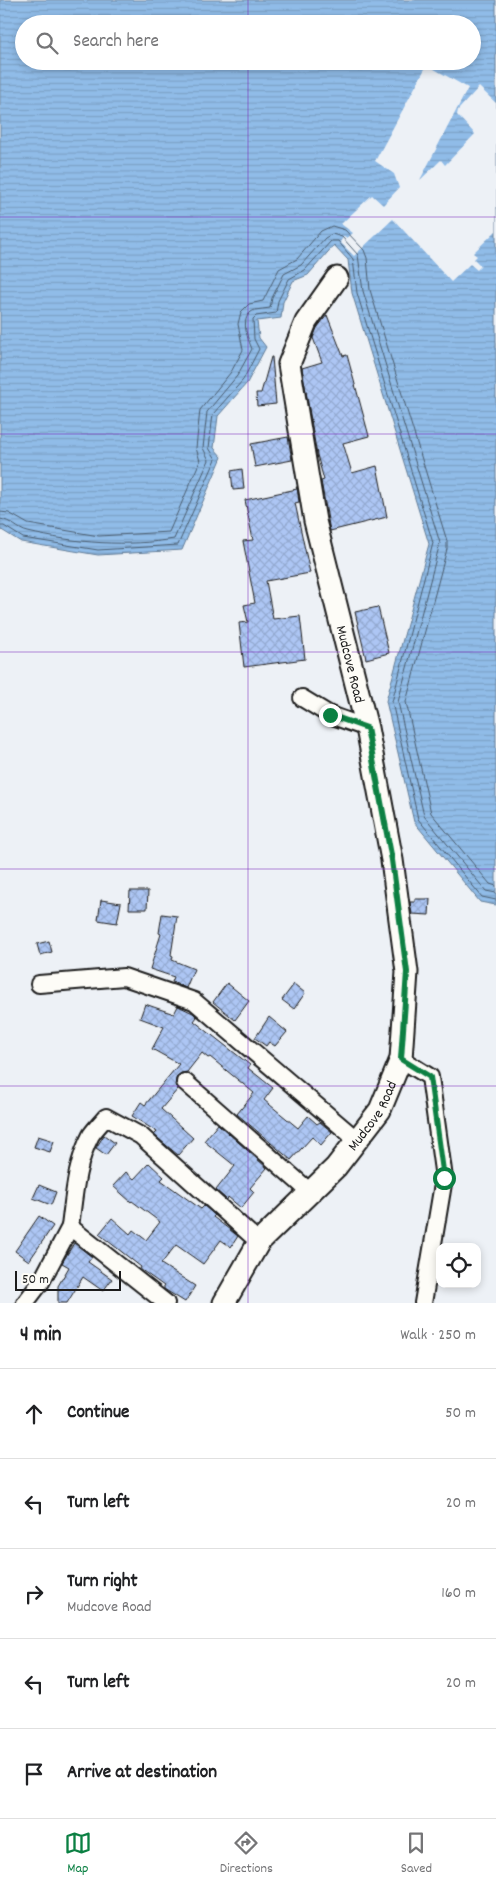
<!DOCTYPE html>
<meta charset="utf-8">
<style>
body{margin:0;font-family:Dekko,sans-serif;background:#f2f2f2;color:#202124}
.controls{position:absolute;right:15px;bottom:15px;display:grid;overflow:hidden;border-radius:10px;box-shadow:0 2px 8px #0003}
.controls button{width:45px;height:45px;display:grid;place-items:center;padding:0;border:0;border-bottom:1px solid #e0e0e0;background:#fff;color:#202124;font:25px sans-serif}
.scale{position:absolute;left:15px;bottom:12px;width:106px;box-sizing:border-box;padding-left:5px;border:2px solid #1c1c1c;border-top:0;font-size:14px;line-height:18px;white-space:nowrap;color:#1c1c1c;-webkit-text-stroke:4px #fdfcf7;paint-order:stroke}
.stop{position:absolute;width:15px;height:15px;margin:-11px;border:4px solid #0b8043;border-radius:50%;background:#fff}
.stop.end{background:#0b8043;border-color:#fff;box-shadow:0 1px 5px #0008}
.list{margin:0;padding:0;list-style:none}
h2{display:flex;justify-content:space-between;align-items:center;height:65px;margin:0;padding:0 20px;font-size:21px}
h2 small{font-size:16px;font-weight:400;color:#757577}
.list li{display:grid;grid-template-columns:32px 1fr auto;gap:15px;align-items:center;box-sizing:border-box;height:90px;padding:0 20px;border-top:1px solid #e0e0e0}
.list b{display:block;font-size:19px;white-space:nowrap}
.list p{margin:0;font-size:16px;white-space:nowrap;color:#757577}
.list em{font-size:16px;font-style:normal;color:#757577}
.icon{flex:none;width:28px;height:28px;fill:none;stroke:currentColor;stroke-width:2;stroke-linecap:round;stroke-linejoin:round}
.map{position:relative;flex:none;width:496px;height:1303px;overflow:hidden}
.search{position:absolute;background:#fff;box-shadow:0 2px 8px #0003;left:15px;right:15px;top:15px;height:55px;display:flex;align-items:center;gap:12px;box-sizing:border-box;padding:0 18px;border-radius:28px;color:#757577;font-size:19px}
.sheet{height:515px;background:#fff}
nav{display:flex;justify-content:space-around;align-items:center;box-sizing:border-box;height:70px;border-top:1px solid #e0e0e0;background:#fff;font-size:14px;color:#757577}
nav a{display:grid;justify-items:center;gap:2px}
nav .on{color:#0b8043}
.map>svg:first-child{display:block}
.water{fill:url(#water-rules);stroke:#627c96;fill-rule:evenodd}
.pier{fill:#edf1f6}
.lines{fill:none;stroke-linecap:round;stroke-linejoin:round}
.shore{stroke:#4a5c6e;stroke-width:1}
.building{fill:url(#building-cross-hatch);stroke:#1c1c1c}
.minor-casing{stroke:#1c1c1c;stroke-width:20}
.tertiary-casing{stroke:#1c1c1c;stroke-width:25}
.minor{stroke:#fdfcf7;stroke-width:16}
.tertiary{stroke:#fdfcf7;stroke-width:21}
.route{stroke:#0b8043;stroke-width:6}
.grid{fill:none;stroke:#7b2cbf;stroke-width:1;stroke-opacity:0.55}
.labels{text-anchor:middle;stroke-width:5;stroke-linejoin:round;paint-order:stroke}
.street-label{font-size:15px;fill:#1c1c1c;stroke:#fdfcf7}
</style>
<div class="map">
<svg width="496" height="1303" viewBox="0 0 496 1303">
<defs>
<pattern id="water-rules" width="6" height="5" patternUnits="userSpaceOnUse" patternTransform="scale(1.25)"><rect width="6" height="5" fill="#90bce8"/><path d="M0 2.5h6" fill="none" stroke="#7ca1c6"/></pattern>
<pattern id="building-cross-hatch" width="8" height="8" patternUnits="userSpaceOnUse" patternTransform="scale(1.25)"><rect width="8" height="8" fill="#adc6f4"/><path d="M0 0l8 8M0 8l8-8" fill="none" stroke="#94aad1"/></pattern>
</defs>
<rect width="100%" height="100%" fill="#edf1f6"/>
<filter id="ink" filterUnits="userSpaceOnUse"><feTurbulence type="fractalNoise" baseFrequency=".02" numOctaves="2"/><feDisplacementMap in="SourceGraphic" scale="10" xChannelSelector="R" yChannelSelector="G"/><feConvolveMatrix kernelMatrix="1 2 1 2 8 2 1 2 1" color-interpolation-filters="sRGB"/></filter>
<g filter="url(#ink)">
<path class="water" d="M0,0H496V905L480,902L414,822L386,701L429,544L352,293L348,260L334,245L308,275L293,281L283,302L281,318L257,321L259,338L266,347L247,383L218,416L214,448L222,457L182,550L98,555L21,542L0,529ZM24,24H472V61H24Z"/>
<polygon class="pier" points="427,65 468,88 420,180 441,160 445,165 475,134 457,115 458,110 479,87 496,103 496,231 473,253 477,256 474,259 481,266 477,270 470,264 451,282 393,219 354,256 340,242 344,236 347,238 353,233 341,224 372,195 383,205 399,188 394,174 375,161"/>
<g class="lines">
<g class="shore">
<polyline points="0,512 9,513 28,524 99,536 169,532 200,461 196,448 200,410 231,372 243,350 238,324 241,312 249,304 263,301 279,269 297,259 321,231 332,226 345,230 364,250 367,258 370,290 447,541 447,549 406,702 431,813 490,884 496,886"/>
<path d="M0,519C11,520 18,530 28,532C74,543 128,547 174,539L209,460L203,448L207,412L237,376L252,349C248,339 238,316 255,310C260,309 265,309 270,308L272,298L284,274L301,265L325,238L332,234L342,237L358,255L363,291L440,543L398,702L424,816L486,891L496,893"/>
<polyline points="0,526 4,526 23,538 98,550 178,545 216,459 209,448 213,414 243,380 259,349 254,339 253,319 256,316 276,313 278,301 289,279 305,270 331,241 338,241 353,259 357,293 433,543 392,702 418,819 482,897 496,900"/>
</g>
</g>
<g class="building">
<polygon points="327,315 343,356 347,355 369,436 343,443 352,473 377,466 387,517 330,531 321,481 324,480 317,455 302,368 322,362 313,338 317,328"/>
<polygon points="271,357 272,357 276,404 257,406 256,393 261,393"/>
<polygon points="288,437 292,460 255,467 251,444"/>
<polygon points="242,469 244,489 233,490 231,471"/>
<polygon points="296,487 297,487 299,502 295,503 310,573 266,581 273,619 300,616 305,659 244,667 239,623 248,622 244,605 255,603 243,541 253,540 245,500 297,489"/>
<polygon points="378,607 389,653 366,659 355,612"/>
<polygon points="130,891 148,891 147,909 129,909"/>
<polygon points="415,899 430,899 429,915 412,914 410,902 415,902"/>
<polygon points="101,900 121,903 117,923 98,920"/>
<polygon points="162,914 177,916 171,955 173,956 172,960 194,969 186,988 172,982 174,977 150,969 161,934 159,933"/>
<polygon points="49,941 52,952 40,955 37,944"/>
<polygon points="227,983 249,1001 235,1020 213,1002"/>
<polygon points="294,984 305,993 294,1009 282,1000"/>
<polygon points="145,1004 174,1014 178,1006 193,1013 197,1017 194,1021 250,1065 248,1068 273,1088 264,1100 298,1128 308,1116 317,1124 320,1122 332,1132 321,1145 312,1137 291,1160 237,1114 254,1093 210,1057 208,1058 202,1053 187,1072 181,1073 177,1076 175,1085 178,1089 161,1109 193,1138 178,1155 154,1135 157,1132 132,1116 141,1102 145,1105 179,1064 152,1049 164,1027 140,1018"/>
<polygon points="269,1017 287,1032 275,1046 269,1042 266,1046 255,1038"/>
<polygon points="218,1124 267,1168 250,1188 254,1192 241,1208 228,1197 227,1200 216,1190 235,1166 204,1141"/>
<polygon points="104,1135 115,1143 106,1155 96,1148"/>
<polygon points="38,1136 54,1141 50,1152 34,1147"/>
<polygon points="149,1163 164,1177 161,1180 201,1209 204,1206 215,1215 213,1217 238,1236 231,1247 221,1240 203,1264 176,1245 161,1264 195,1286 185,1302 164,1289 164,1286 140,1269 141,1267 99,1234 112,1218 130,1234 133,1230 146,1240 160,1222 132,1201 131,1202 113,1186 126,1172 134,1179"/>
<polygon points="39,1185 56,1192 51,1205 33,1198"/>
<polygon points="39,1216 53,1226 29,1261 15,1251"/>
<polygon points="74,1243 92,1257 88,1262 112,1279 103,1291 83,1277 67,1303 58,1303 58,1286 69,1267 62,1263"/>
</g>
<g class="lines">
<defs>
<g id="minor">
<polyline points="302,698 330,715 367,728"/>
<polyline points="39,984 124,977 194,1001 357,1140"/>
<polyline points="401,1059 430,1077 444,1178 423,1303"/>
<polyline points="185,1082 310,1192"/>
<path d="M70,1227C74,1196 76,1163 91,1135C95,1129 101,1123 106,1117L141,1136L259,1242"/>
<polyline points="25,1303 41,1282 70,1227 166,1303"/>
</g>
<g id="tertiary">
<path id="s1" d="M224,1303L259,1242L336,1167L380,1110L401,1059L407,972L392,860L367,728L315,521L289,364L306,322L337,278"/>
</g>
</defs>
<use href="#minor" class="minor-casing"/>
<use href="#tertiary" class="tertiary-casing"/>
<use href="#minor" class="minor"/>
<use href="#tertiary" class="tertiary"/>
</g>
</g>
<g class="lines" filter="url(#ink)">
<polyline class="route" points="330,715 367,728 392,860 407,972 401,1059 430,1077 444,1178"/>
</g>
<path class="grid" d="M248,0V24M248,61V1303M0,217H496M0,434H496M0,652H496M0,869H496M0,1086H496"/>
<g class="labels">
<g class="street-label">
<text transform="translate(351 664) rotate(76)" y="5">Mudcove Road</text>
<text dy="5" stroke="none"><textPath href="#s1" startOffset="241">Mudcove Road</textPath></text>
</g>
</g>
</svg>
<div class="controls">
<button><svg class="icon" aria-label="locate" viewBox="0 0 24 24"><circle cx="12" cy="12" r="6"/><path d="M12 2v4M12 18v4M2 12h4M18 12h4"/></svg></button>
</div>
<div class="scale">50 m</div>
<div class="stop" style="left:444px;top:1178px"></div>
<div class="stop end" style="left:330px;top:715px"></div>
<div class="search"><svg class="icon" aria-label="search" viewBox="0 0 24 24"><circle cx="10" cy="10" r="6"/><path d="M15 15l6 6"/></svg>Search here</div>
</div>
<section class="sheet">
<h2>4 min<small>Walk · 250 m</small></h2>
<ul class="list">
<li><svg class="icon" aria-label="ahead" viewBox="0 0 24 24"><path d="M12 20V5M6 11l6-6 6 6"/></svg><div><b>Continue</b></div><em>50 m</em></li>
<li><svg class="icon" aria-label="left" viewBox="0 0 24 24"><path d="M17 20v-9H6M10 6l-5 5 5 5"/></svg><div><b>Turn left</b></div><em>20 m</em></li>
<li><svg class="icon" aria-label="right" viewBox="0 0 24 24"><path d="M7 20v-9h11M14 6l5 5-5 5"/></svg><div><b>Turn right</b><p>Mudcove Road</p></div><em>160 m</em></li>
<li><svg class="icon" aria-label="left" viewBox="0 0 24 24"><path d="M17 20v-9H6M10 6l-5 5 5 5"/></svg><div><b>Turn left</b></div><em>20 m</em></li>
<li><svg class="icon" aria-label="arrive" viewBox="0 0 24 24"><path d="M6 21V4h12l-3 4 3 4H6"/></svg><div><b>Arrive at destination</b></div></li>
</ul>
</section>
<nav>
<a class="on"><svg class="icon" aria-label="map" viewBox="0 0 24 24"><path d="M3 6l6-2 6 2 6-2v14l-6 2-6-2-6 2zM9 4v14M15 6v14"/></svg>Map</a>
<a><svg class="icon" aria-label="directions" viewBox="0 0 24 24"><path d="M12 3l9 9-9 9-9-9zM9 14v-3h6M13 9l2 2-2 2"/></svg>Directions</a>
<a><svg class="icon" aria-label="saved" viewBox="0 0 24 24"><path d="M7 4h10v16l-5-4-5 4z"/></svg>Saved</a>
</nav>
